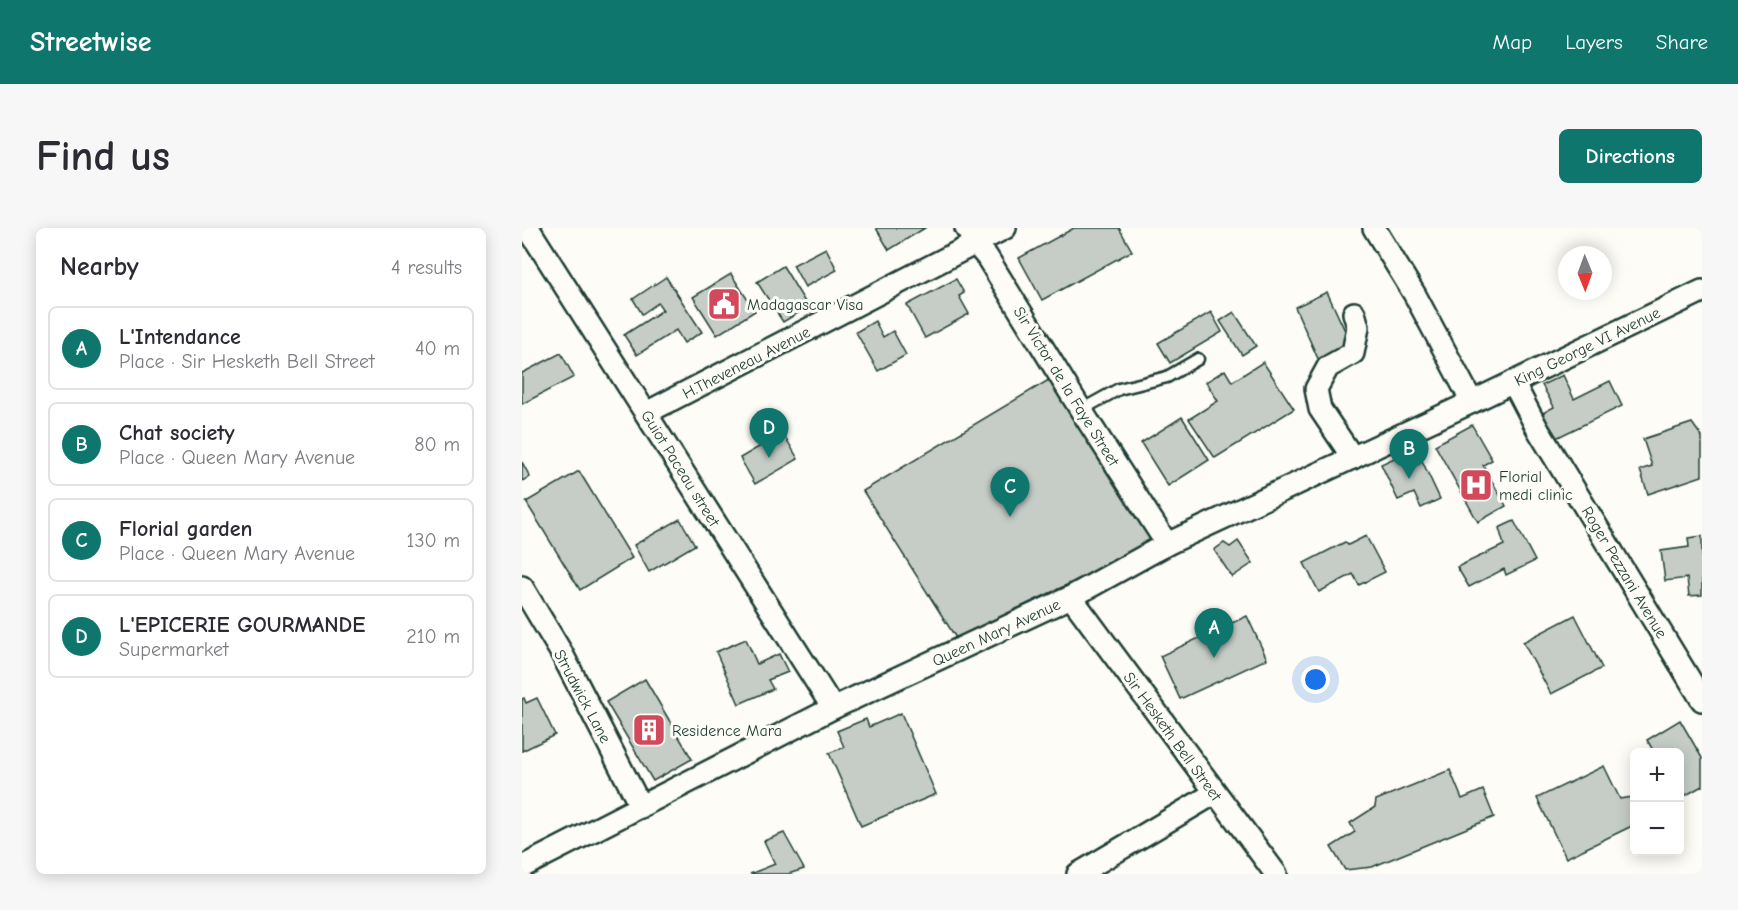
<!DOCTYPE html>
<meta charset="utf-8">
<style>
body{margin:0;font-family:"Comic Neue",sans-serif;background:#f7f7f7;color:#2b2b33}
.controls{position:absolute;right:18px;bottom:18px;display:grid;overflow:hidden;border-radius:9px;box-shadow:0 3px 15px #0003}
.controls button{width:54px;height:54px;display:grid;place-items:center;padding:0;border:0;border-bottom:2px solid #e1e1e2;background:#fff;color:#2b2b33;font:30px sans-serif}
.compass{position:absolute;left:1036px;top:18px;width:54px;height:54px;border-radius:50%;background:#fff;box-shadow:0 3px 15px #0003;rotate:179deg}
.you{position:absolute;left:794px;top:452px;width:21px;height:21px;margin:-15px;border:4px solid #fff;border-radius:50%;background:#1a73e8;box-shadow:0 0 0 9px #1a73e833}
.badge{display:grid;place-items:center;width:39px;height:39px;border-radius:50%;background:#0f766e;color:#fff;font-size:20px;font-weight:700}
.pin{position:absolute;translate:-50% -50px;filter:drop-shadow(0 2px 3px #0008)}
.pin::after{content:'';position:absolute;top:32px;width:21px;height:18px;background:inherit;clip-path:polygon(0 0,100% 0,50% 100%)}
.list{margin:0;padding:0;list-style:none}
h2{display:flex;justify-content:space-between;align-items:center;height:78px;margin:0;padding:0 24px;font-size:26px}
h2 small{font-size:20px;font-weight:400;color:#7c7c81}
.list li{display:grid;grid-template-columns:39px 1fr auto;gap:18px;align-items:center;box-sizing:border-box;height:84px;margin:0 12px 12px;padding:0 12px;border:2px solid #e1e1e2;border-radius:9px}
.list b{display:block;font-size:22px;white-space:nowrap}
.list p{margin:0;font-size:20px;white-space:nowrap;color:#7c7c81}
.list em{font-size:20px;font-style:normal;color:#7c7c81}
.map{position:relative;flex:none;width:1180px;height:646px;overflow:hidden;border-radius:9px}
header{display:flex;align-items:center;gap:36px;box-sizing:border-box;height:84px;padding:0 30px;background:#0f766e;color:#fff}
header strong{font-size:28px}
nav{display:flex;gap:33px;margin-inline-start:auto;font-size:21px}
.intro{display:flex;align-items:center;justify-content:space-between;box-sizing:border-box;height:144px;padding:0 36px}
h1{margin:0;font-size:42px}
.button{padding:15px 27px;border-radius:9px;background:#0f766e;color:#fff;font-size:21px;font-weight:700}
main{display:flex;gap:36px;padding:0 36px}
aside{flex:1;background:#fff;border-radius:9px;box-shadow:0 3px 15px #0003}
.map>svg:first-child{display:block}
.building{fill:#c6cdc7;stroke:#1f3d34;stroke-width:1.5}
.lines{fill:none;stroke-linecap:round;stroke-linejoin:round}
.lane-casing{stroke:#1f3d34;stroke-width:15}
.street-casing{stroke:#1f3d34;stroke-width:26}
.lane{stroke:#fdfcf7;stroke-width:10}
.street{stroke:#fdfcf7;stroke-width:21}
.labels{text-anchor:middle;stroke-width:6;stroke-linejoin:round;paint-order:stroke}
.poi-label{font-size:16px;fill:#1f3d34;stroke:#fdfcf7;text-anchor:start}
.street-label{font-size:16px;fill:#1f3d34;stroke:#fdfcf7}
</style>
<header>
<strong>Streetwise</strong>
<nav><a>Map</a><a>Layers</a><a>Share</a></nav>
</header>
<div class="intro"><h1>Find us</h1><a class="button">Directions</a></div>
<main>
<aside>
<h2>Nearby<small>4 results</small></h2>
<ul class="list">
<li><span class="badge">A</span><div><b>L'Intendance</b><p>Place · Sir Hesketh Bell Street</p></div><em>40 m</em></li>
<li><span class="badge">B</span><div><b>Chat society</b><p>Place · Queen Mary Avenue</p></div><em>80 m</em></li>
<li><span class="badge">C</span><div><b>Florial garden</b><p>Place · Queen Mary Avenue</p></div><em>130 m</em></li>
<li><span class="badge">D</span><div><b>L'EPICERIE GOURMANDE</b><p>Supermarket</p></div><em>210 m</em></li>
</ul>
</aside>
<div class="map">
<svg width="1180" height="646" viewBox="0 0 1180 646">
<rect width="100%" height="100%" fill="#fdfcf7"/>
<filter id="ink" filterUnits="userSpaceOnUse"><feTurbulence type="fractalNoise" baseFrequency=".0167" numOctaves="2"/><feDisplacementMap in="SourceGraphic" scale="12" xChannelSelector="R" yChannelSelector="G"/><feConvolveMatrix kernelMatrix="1 2 1 2 8 2 1 2 1" color-interpolation-filters="sRGB"/></filter>
<g filter="url(#ink)">
<g class="building">
<polygon points="354,0 403,0 367,22"/>
<polygon points="552,0 597,0 610,23 520,72 497,30"/>
<polygon points="304,20 315,42 283,59 271,37"/>
<polygon points="261,38 286,79 261,94 235,54"/>
<polygon points="209,46 233,83 195,107 171,69"/>
<polygon points="144,49 180,104 162,115 154,102 115,127 102,107 141,82 136,75 120,86 111,71"/>
<polygon points="434,51 442,65 437,68 447,86 403,110 385,77"/>
<polygon points="805,64 830,118 797,133 773,79"/>
<polygon points="689,84 700,104 648,135 636,115"/>
<polygon points="712,84 734,118 720,127 698,93"/>
<polygon points="353,93 361,109 371,103 384,127 356,143 334,104"/>
<polygon points="39,125 52,149 0,176 0,145"/>
<polygon points="741,134 772,181 693,230 667,191 696,173 684,154 703,142 710,154"/>
<polygon points="1041,147 1052,171 1088,153 1100,178 1030,212 1017,187 1032,179 1020,157"/>
<polygon points="530,150 634,314 434,410 341,263"/>
<polygon points="660,189 687,232 646,258 619,215"/>
<polygon points="1170,195 1180,209 1180,248 1126,266 1118,242 1130,238 1121,211"/>
<polygon points="950,197 970,232 961,237 984,278 956,294 913,217"/>
<polygon points="261,205 276,231 233,256 218,230"/>
<polygon points="894,220 918,271 899,280 892,265 876,272 859,236"/>
<polygon points="0,234 8,249 0,253"/>
<polygon points="57,243 110,330 58,362 4,274"/>
<polygon points="158,291 173,317 127,344 112,317"/>
<polygon points="992,293 1013,333 984,347 982,341 947,359 935,339 982,317 977,300"/>
<polygon points="844,308 863,344 837,357 831,346 797,364 782,335 823,314 826,317"/>
<polygon points="1180,308 1180,367 1167,368 1165,350 1143,353 1139,323 1167,319 1166,310"/>
<polygon points="716,313 731,335 710,349 692,322 702,315 708,319"/>
<polygon points="1053,387 1080,440 1029,466 1001,414"/>
<polygon points="725,388 745,431 658,471 638,428"/>
<polygon points="224,411 235,436 257,426 266,444 246,452 251,461 217,476 194,424"/>
<polygon points="123,451 170,531 131,553 84,474"/>
<polygon points="2,470 4,475 15,470 33,507 0,523 0,471"/>
<polygon points="379,485 414,566 339,598 307,525 322,519 315,503 344,491 347,499"/>
<polygon points="1158,492 1180,530 1180,558 1159,570 1158,524 1132,524 1125,512"/>
<polygon points="1082,538 1098,571 1110,569 1112,574 1112,597 1044,630 1015,570"/>
<polygon points="928,542 940,571 961,562 972,589 850,639 823,642 809,619 833,604 828,595 853,579 854,572"/>
<polygon points="262,605 282,641 266,646 228,646 253,636 242,613"/>
</g>
<g class="lines">
<defs>
<polyline id="lane" points="559,182 597,161 645,149 676,131"/>
<g id="street">
<polyline points="6,0 311,480"/>
<polyline points="444,0 454,16 465,29 559,182 645,316"/>
<polyline points="852,0 893,67 950,174"/>
<polyline points="991,154 1015,200 1180,472"/>
<polyline points="124,185 483,0"/>
<polyline points="831,230 798,181 794,161 806,139 831,125 836,99 832,85"/>
<polyline points="0,359 39,424 119,579"/>
<polyline points="549,369 754,646"/>
<polyline points="0,639 311,480 549,369 645,316 950,174 1180,63"/>
<polyline points="556,646 693,565"/>
</g>
</defs>
<use href="#lane" class="lane-casing"/>
<use href="#street" class="street-casing"/>
<use href="#lane" class="lane"/>
<use href="#street" class="street"/>
</g>
</g>
<defs>
<symbol id="civic-square" viewBox="-11 -11 22 22"><rect x="-9" y="-9" width="18" height="18" rx="4" fill="#d1495b" stroke="#fdfcf7"/><path d="M-.6-6.5H3V-4.5H.6V-3L4-1V1h2V6H-6V1h2V-1L-.6-3ZM-1.2 2.5V6h2.4V2.5Z" fill="#fff"/></symbol>
<symbol id="hospital-square" viewBox="-11 -11 22 22"><rect x="-9" y="-9" width="18" height="18" rx="4" fill="#d1495b" stroke="#fdfcf7"/><path d="M-5-5h3v3.5h4V-5h3V5h-3V1.5h-4V5h-3Z" fill="#fff"/></symbol>
<symbol id="building-square" viewBox="-11 -11 22 22"><rect x="-9" y="-9" width="18" height="18" rx="4" fill="#d1495b" stroke="#fdfcf7"/><path d="M-4-6H4V6H1V3H-1V6H-4ZM-2.5-4.3h1.7v1.8h-1.7ZM.8-4.3h1.7v1.8H.8ZM-2.5-1h1.7V.8h-1.7ZM.8-1h1.7V.8H.8Z" fill="#fff"/></symbol>
</defs>
<g fill-rule="evenodd">
<use href="#civic-square" x="183" y="57" width="38" height="38"/>
<use href="#hospital-square" x="935" y="238" width="38" height="38"/>
<use href="#building-square" x="108" y="483" width="38" height="38"/>
</g>
<g class="labels">
<g class="poi-label">
<text x="225" y="82">Madagascar Visa</text>
<text x="977" y="254">Florial<tspan x="977" dy="18">medi clinic</tspan></text>
<text x="150" y="508">Residence Mara</text>
</g>
<g class="street-label">
<text transform="translate(1065 118) rotate(-26)" y="6">King George VI Avenue</text>
<text transform="translate(224 134) rotate(-27)" y="6">H.Theveneau Avenue</text>
<text transform="translate(545 158) rotate(58)" y="6">Sir Victor de la Faye Street</text>
<text transform="translate(159 240) rotate(58)" y="6">Guiot Paceau street</text>
<text transform="translate(1103 344) rotate(59)" y="6">Roger Pezzani Avenue</text>
<text transform="translate(474 404) rotate(-25)" y="6">Queen Mary Avenue</text>
<text transform="translate(61 468) rotate(62)" y="6">Strudwick Lane</text>
<text transform="translate(651 508) rotate(54)" y="6">Sir Hesketh Bell Street</text>
</g>
</g>
</svg>
<div class="controls">
<button>+</button>
<button>−</button>
</div>
<svg class="compass" viewBox="-18 -18 36 36"><path d="M0-13l5 13h-10z" fill="#e53935"/><path d="M0 13l5-13h-10z" fill="#7c7c81"/></svg>
<div class="you"></div>
<div class="pin badge" style="left:692px;top:430px">A</div>
<div class="pin badge" style="left:887px;top:251px">B</div>
<div class="pin badge" style="left:488px;top:289px">C</div>
<div class="pin badge" style="left:247px;top:230px">D</div>
</div>
</main>
